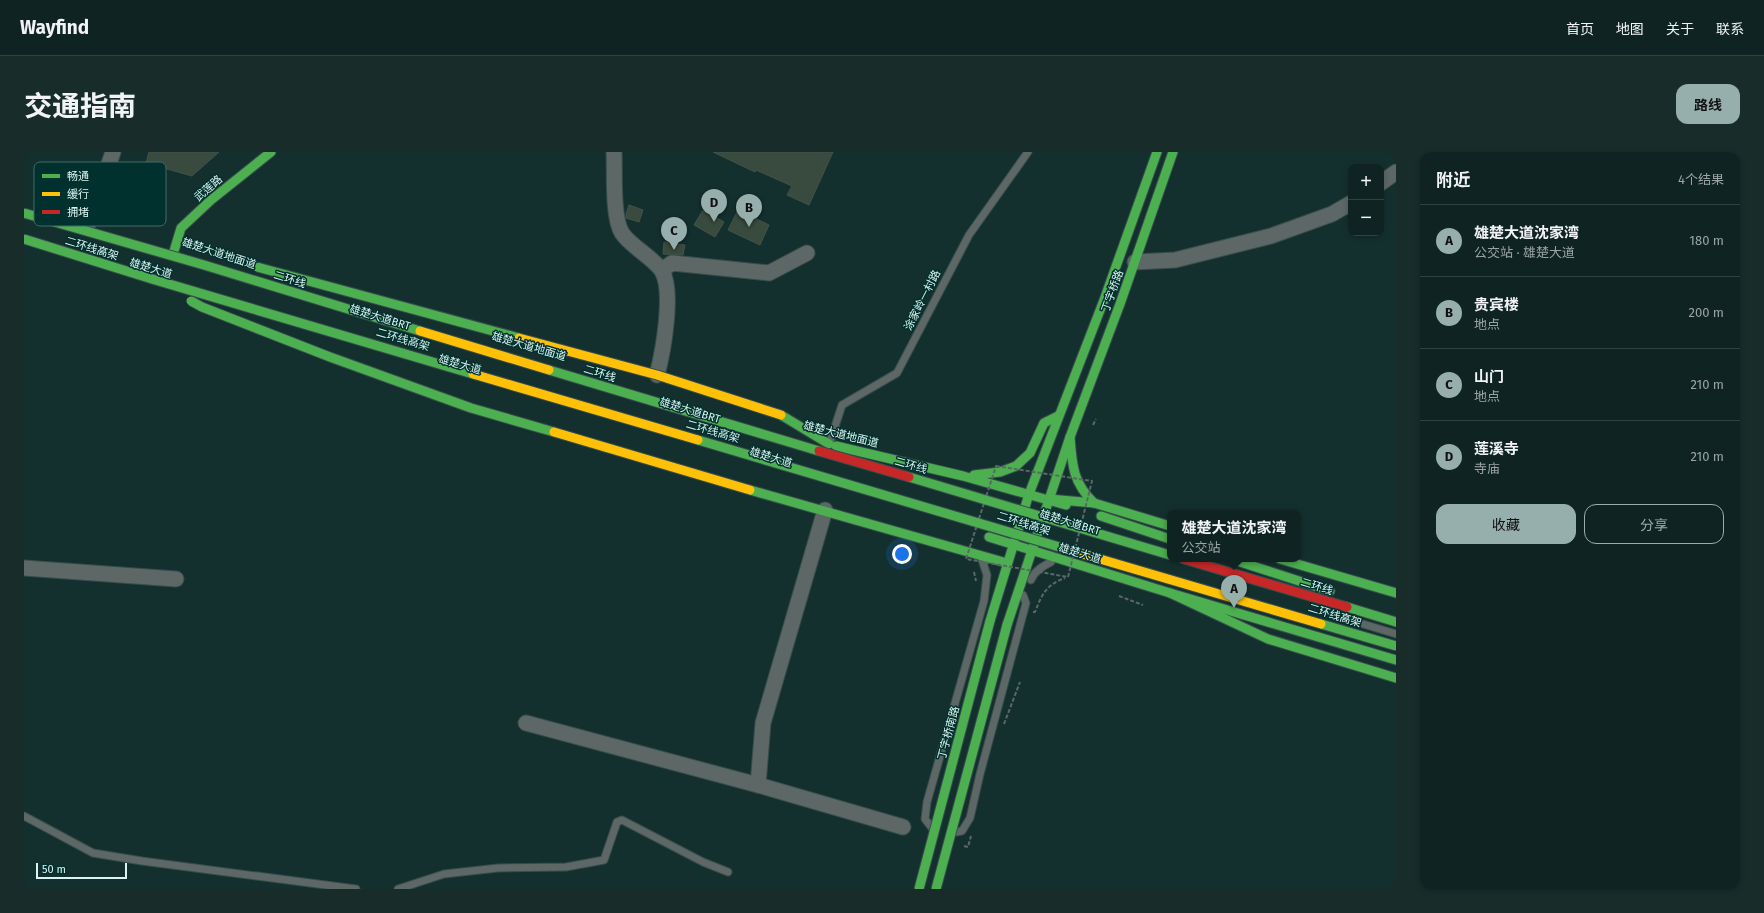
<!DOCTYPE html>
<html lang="zh">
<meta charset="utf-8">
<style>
body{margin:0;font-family:"Fira Sans","Noto Sans SC",sans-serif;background:#182c2a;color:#f1f3f6}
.controls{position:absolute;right:12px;top:12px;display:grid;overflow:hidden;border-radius:8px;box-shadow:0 2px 6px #0003}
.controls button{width:36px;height:36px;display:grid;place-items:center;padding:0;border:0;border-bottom:1px solid #2f4140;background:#0f2422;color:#f1f3f6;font:20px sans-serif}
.scale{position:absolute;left:12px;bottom:10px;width:91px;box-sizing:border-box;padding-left:4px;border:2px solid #dcf4f1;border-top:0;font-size:11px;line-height:14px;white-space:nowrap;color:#dcf4f1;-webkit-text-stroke:3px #00312e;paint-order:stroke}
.you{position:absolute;left:878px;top:402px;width:14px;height:14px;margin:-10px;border:3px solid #fff;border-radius:50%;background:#1a73e8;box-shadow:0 0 0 6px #1a73e833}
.badge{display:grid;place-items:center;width:26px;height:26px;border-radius:50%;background:#96afad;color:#111;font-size:13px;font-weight:700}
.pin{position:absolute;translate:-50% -33px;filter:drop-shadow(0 1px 2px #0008)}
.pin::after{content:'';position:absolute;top:21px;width:14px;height:12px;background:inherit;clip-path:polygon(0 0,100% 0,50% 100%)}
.popup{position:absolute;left:1143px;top:358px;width:134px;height:52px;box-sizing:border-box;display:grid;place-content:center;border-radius:8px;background:#0f2422;filter:drop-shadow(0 1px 3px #0005);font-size:13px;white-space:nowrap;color:#9ba4a5}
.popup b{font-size:15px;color:#f1f3f6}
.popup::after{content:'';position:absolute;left:50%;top:100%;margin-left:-8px;border:8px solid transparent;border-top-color:#0f2422}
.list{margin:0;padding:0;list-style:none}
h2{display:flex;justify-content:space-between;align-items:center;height:52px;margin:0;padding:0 16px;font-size:17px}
h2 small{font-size:13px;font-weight:400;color:#9ba4a5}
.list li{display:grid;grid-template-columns:26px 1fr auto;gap:12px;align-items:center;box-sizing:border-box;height:72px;padding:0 16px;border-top:1px solid #2f4140}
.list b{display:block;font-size:15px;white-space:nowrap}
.list p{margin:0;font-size:13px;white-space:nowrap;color:#9ba4a5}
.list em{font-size:13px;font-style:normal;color:#9ba4a5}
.actions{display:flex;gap:8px;padding:12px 16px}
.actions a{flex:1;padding:9px 0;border:1px solid #96afad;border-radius:12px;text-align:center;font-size:14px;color:#96afad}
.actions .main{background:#96afad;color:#111}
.map{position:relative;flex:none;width:1372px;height:737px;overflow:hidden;border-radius:12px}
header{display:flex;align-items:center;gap:24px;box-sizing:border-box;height:56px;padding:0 20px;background:#0f2422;border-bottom:1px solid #2f4140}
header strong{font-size:19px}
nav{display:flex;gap:22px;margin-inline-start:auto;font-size:14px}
.intro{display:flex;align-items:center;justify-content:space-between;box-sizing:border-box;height:96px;padding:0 24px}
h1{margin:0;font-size:28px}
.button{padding:10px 18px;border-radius:12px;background:#96afad;color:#111;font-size:14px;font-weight:700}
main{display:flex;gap:24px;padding:0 24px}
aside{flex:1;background:#0f2422;border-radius:12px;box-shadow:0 2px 6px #0003}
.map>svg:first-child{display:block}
.building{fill:#394a3e;stroke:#43534c}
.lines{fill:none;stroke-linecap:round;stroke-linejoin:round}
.lane-casing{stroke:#374d4c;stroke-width:9}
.street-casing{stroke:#374d4c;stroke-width:17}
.fast-casing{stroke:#374d4c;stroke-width:11}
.jam-casing{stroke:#374d4c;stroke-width:11}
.path{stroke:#5a6968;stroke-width:2;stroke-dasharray:4 2;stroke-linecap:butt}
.lane{stroke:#5d6766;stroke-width:7}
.street{stroke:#5d6766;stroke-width:15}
.fast{stroke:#4caf50;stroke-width:9}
.jam{stroke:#c62828;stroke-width:9}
.fast-bridge-casing{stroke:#374d4c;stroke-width:11;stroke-linecap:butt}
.slow-bridge-casing{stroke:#374d4c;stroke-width:11;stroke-linecap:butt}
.jam-bridge-casing{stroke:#374d4c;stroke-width:11;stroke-linecap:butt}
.path-bridge{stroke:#5a6968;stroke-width:2;stroke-dasharray:4 2;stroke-linecap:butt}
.fast-bridge{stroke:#4caf50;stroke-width:9}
.slow-bridge{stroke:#ffc107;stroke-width:9}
.jam-bridge{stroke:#c62828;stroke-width:9}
.labels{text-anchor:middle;stroke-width:3;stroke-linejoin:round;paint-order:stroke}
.street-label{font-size:11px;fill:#dcf4f1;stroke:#00312e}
.key{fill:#00312e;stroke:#426c68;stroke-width:1}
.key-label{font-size:11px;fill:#dcf4f1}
</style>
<header>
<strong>Wayfind</strong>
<nav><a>首页</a><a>地图</a><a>关于</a><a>联系</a></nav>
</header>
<div class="intro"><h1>交通指南</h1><a class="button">路线</a></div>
<main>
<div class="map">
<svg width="1372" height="737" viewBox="0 0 1372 737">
<rect width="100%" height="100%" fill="#14302e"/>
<g class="building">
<polygon points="125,0 195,0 168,24 122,11"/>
<polygon points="689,0 809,0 785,53 763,43 768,34 732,18 731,20"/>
<polygon points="605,53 619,58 615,70 602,66 602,62"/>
<polygon points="679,58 700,70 691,85 670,73"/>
<polygon points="714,58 745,73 736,93 704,78"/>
<polygon points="640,90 661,93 659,103 639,102"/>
</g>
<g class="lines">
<defs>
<g id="lane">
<polyline points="806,290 818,253 873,221 945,83 1004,0"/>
<path d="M1007,428C1010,419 1019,414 1027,410"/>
<polyline points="1339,472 1372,482"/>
<polyline points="0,664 69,701 118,709 332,737"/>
<polyline points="908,676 901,667 903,650 960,449 963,423 958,408"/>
<polyline points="932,680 938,679 946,666 956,622 1002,451 999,443"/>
<polyline points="374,737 420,722 474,716 542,715 580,708 593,670 598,668 679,710 704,720"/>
</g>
<g id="street">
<path d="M590,0C591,20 588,65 598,81C606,94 630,106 638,119C650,140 639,200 633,223"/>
<polyline points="1357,31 1372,20"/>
<polyline points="64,72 89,0"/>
<polyline points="1111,110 1151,108 1247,84 1308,62 1327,51"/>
<polyline points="638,118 648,111 745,121 783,101"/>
<polyline points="0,416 152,427"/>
<polyline points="502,571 734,633 879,675"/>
<polyline points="734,633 739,571 801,358"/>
</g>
<g id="fast">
<polyline points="150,99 157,76 187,48 247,0"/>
<polyline points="757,263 805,292"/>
<path d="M1046,285C1048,313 1049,331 1070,351"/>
<polyline points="812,294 939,324 1042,353"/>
<polyline points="950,323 976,320 992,314 1006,301 1020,271 1034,264"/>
<polyline points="726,338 983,411"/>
<polyline points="1025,347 1070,351 1146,374"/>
<polyline points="1077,364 1146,387"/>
<polyline points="965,385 1146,441 1372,508"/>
<polyline points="1207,407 1306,439"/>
<polyline points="1256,407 1372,441"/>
<polyline points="1146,441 1244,487 1372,526"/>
<polyline points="1323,455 1372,470"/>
<polyline points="966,469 1005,342 1080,148 1133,0"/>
<polyline points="983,473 1046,285 1096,152 1149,0"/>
</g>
<polyline id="jam" points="1160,407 1323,455"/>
</defs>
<use href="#lane" class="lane-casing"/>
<use href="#street" class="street-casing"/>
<use href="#fast" class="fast-casing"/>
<use href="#jam" class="jam-casing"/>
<g class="path">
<polyline points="1069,273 1072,267"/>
<polyline points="950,420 952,429"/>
<polyline points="1095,444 1119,453"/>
<path d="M1009,460H1011C1018,442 1022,433 1041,426"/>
<polyline points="980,572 996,530"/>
<polyline points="940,694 944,695 947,684"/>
</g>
<use href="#lane" class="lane"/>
<use href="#street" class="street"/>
<use href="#fast" class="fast"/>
<use href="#jam" class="jam"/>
<defs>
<g id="fast-bridge">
<polyline points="0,61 180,113 396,179"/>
<polyline points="0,87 128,127 449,222"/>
<polyline points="233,115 495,186"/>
<polyline points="167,149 178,155 306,205 447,256 530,280"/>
<polyline points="525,218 795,299"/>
<polyline points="674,288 1059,402"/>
<polyline points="885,325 1146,403"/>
<polyline points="1297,472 1372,494"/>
<polyline points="895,737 966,469"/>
<polyline points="912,737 983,473"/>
</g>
<g id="slow-bridge">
<polyline points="396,179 525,218"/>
<polyline points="495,186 633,223 757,263"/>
<polyline points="449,222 674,288"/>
<polyline points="530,280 726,338"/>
<polyline points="1059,402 1297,472"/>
</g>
<polyline id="jam-bridge" points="795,299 885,325"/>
</defs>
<use href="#fast-bridge" class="fast-bridge-casing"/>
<use href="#slow-bridge" class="slow-bridge-casing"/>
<use href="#jam-bridge" class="jam-bridge-casing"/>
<polygon class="path-bridge" points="972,314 1068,329 1044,425 942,407"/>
<use href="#fast-bridge" class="fast-bridge"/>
<use href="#slow-bridge" class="slow-bridge"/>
<use href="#jam-bridge" class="jam-bridge"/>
</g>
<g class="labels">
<g class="street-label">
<text transform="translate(184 36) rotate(-41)" y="4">武莲路</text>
<text transform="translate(68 96) rotate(17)" y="4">二环线高架</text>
<text transform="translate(195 101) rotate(18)" y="4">雄楚大道地面道</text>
<text transform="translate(127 116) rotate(17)" y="4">雄楚大道</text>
<text transform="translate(266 127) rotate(17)" y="4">二环线</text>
<text transform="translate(1088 139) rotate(-70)" y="4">丁字桥路</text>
<text transform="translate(898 148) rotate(-63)" y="4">涂家岭一村路</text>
<text transform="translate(356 165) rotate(17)" y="4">雄楚大道BRT</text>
<text transform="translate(379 187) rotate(16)" y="4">二环线高架</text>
<text transform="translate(505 194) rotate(16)" y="4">雄楚大道地面道</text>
<text transform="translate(436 212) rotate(16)" y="4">雄楚大道</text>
<text transform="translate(576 221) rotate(17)" y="4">二环线</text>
<text transform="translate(666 258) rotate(17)" y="4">雄楚大道BRT</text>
<text transform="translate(689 279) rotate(16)" y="4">二环线高架</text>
<text transform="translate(817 282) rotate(14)" y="4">雄楚大道地面道</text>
<text transform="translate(747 305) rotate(17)" y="4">雄楚大道</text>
<text transform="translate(887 313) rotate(16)" y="4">二环线</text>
<text transform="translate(1046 370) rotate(17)" y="4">雄楚大道BRT</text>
<text transform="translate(1000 371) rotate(17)" y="4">二环线高架</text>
<text transform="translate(1056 401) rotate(17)" y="4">雄楚大道</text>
<text transform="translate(1293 434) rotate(17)" y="4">二环线</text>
<text transform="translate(1311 463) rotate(17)" y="4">二环线高架</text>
<text transform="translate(924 581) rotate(-75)" y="4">丁字桥南路</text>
</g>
</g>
<rect x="10" y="10" width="132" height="64" rx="6" class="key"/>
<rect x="18" y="22" width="18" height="4" fill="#4caf50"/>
<rect x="18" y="40" width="18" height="4" fill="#ffc107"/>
<rect x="18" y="58" width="18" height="4" fill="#c62828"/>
<g class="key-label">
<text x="43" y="28">畅通</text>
<text x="43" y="46">缓行</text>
<text x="43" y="64">拥堵</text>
</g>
</svg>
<div class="controls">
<button>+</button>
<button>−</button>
</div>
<div class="scale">50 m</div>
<div class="you"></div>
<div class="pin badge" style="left:1210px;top:456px">A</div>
<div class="popup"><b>雄楚大道沈家湾</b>公交站</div>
<div class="pin badge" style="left:725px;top:75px">B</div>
<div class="pin badge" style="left:650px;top:98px">C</div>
<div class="pin badge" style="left:690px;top:70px">D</div>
</div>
<aside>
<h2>附近<small>4个结果</small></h2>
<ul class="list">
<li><span class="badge">A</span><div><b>雄楚大道沈家湾</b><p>公交站 · 雄楚大道</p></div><em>180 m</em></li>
<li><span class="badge">B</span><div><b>贵宾楼</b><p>地点</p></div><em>200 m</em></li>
<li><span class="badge">C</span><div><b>山门</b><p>地点</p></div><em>210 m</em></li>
<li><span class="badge">D</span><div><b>莲溪寺</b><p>寺庙</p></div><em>210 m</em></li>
</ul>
<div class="actions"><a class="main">收藏</a><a>分享</a></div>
</aside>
</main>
